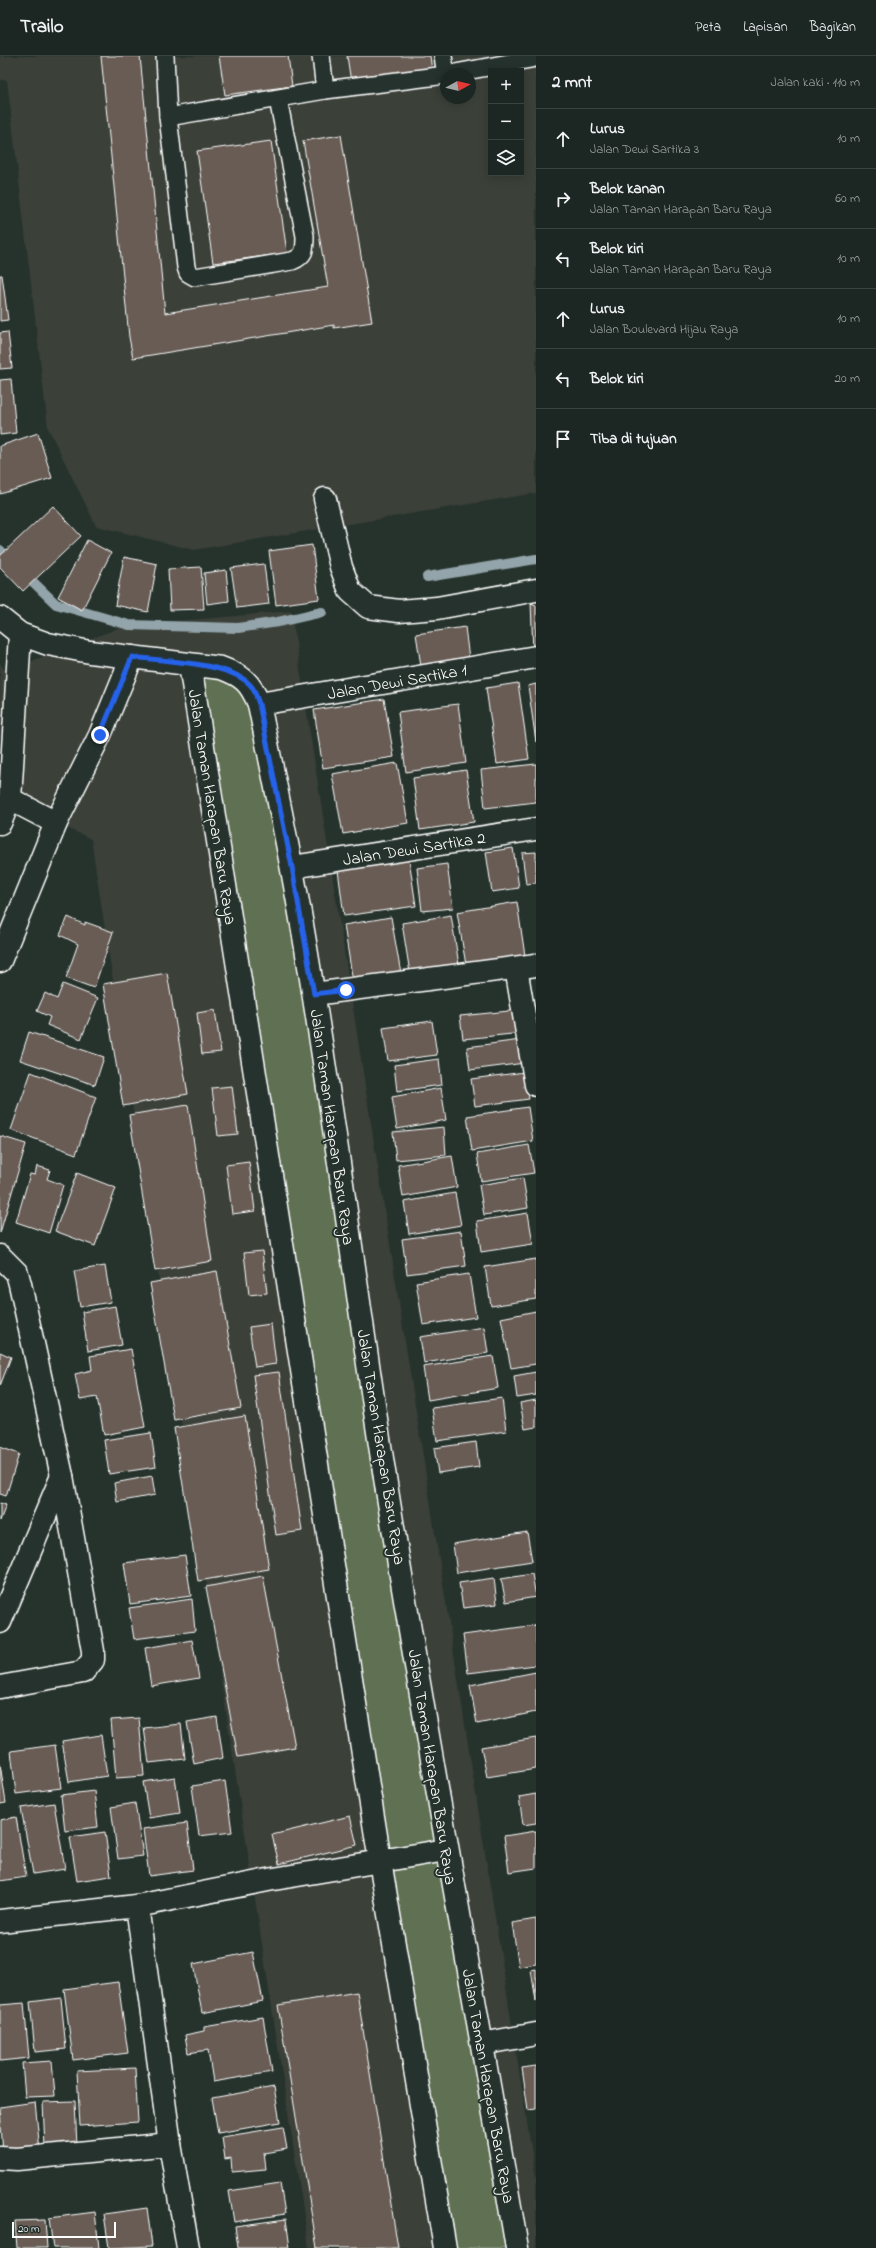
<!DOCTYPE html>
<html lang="id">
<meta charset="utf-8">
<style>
body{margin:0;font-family:"Indie Flower",sans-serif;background:#29322f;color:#f1f3f6}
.controls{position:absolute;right:12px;top:12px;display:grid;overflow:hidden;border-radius:0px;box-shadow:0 2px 10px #0003}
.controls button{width:36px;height:36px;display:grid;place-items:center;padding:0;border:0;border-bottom:1px solid #3a4340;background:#1c2622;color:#f1f3f6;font:20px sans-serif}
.compass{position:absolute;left:440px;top:12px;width:36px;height:36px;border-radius:50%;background:#1c2622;box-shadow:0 2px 10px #0003;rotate:82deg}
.scale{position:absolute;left:12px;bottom:10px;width:104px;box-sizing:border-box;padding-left:4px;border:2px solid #fff;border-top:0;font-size:11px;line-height:14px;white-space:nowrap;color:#fff;-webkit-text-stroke:3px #26332d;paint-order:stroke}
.stop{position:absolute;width:12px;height:12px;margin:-9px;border:3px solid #2563eb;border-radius:50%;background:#fff}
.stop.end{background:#2563eb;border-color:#fff;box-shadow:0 1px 4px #0008}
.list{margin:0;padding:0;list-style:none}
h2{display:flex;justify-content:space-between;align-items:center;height:52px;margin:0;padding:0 16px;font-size:17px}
h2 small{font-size:13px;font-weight:400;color:#a0a5a5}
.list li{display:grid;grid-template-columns:26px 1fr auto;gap:12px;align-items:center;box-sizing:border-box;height:60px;padding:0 16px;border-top:1px solid #3a4340}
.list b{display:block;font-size:15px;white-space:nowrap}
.list p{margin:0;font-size:13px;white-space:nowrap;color:#a0a5a5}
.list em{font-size:13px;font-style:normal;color:#a0a5a5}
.icon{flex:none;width:22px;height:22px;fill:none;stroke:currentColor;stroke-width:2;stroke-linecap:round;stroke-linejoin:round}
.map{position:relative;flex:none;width:536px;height:2192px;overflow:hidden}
header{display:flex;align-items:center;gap:24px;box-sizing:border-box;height:56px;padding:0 20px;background:#1c2622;border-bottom:1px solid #3a4340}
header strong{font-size:19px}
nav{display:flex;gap:22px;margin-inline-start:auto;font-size:14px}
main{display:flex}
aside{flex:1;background:#1c2622}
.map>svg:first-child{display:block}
.built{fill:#3a3f39;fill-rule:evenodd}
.green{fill:#5f7052;stroke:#afb8a8}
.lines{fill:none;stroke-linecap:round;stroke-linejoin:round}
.stream{stroke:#93a4aa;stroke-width:10}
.building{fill:#685c55;stroke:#fff}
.lane-casing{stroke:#fff;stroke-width:20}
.street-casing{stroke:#fff;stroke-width:25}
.secondary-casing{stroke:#fff;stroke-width:25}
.lane{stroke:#26332d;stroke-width:17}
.street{stroke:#26332d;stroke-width:22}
.secondary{stroke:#26332d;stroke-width:22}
.route{stroke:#2563eb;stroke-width:5}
.labels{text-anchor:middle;stroke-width:4;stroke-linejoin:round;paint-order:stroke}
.street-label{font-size:17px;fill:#fff;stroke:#26332d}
</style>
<header>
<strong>Trailo</strong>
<nav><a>Peta</a><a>Lapisan</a><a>Bagikan</a></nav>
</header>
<main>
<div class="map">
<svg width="536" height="2192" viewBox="0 0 536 2192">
<rect width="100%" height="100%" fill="#26332d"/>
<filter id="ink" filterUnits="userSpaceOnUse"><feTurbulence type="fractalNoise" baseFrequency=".025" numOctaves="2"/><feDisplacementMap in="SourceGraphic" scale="8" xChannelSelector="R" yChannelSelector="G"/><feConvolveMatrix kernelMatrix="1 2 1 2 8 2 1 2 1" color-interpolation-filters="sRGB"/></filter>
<g filter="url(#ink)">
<g class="built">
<path d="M0,0H536V437L194,494L96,470L48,372L7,24H0ZM491,15H521V117H491ZM446,18H470V42H446Z"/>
<polygon points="291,555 536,2123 536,2192 309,2192 91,783 0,741 0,607 5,615 124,570"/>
</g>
<polygon class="green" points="190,609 252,631 515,2192 445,2192"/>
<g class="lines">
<g class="stream">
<polyline points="0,494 56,548 129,569 238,572 278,566 322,556"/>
<polyline points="427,521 536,503"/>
</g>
</g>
<g class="building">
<polygon points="101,0 140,0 165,257 328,231 303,85 341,79 372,266 334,272 334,269 133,302 129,281"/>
<polygon points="219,0 288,0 292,30 225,39"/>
<polygon points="347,0 430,0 432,15 351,26"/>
<polygon points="271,85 287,197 213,207 197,95"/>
<polygon points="0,219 2,219 8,264 0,265"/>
<polygon points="8,276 12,312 0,313 0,277"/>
<polygon points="11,323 16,377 0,379 0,324"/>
<polygon points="38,377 52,422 0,438 0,390"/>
<polygon points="53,450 81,480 23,535 0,511 0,500"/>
<polygon points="87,484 111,497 82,554 58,541"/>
<polygon points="312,489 319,543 276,549 269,495"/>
<polygon points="124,501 157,508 148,556 115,549"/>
<polygon points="264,508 269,548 237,552 231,512"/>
<polygon points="201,511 204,553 170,554 168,513"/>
<polygon points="226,514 229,545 207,548 204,517"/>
<polygon points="531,547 536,549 536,596 533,596"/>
<polygon points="465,571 469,603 421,610 416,578"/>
<polygon points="518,627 529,703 497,708 486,632"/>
<polygon points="536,628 536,686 528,630"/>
<polygon points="384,643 394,701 323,712 314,654"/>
<polygon points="458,648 466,707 406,716 398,656"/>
<polygon points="397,707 408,767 343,778 332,718"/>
<polygon points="536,708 536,746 485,752 481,714"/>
<polygon points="466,714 474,766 420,774 413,722"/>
<polygon points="513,792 519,832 492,836 486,796"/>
<polygon points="536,796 536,827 526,828 522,797"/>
<polygon points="409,803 416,850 344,860 338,814"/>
<polygon points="447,808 453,852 422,855 417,812"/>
<polygon points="517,846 525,900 466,909 457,856"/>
<polygon points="451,859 459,909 410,917 402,867"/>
<polygon points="68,861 85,869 85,866 113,876 94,932 66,922 78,888 60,879"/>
<polygon points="391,861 401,918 353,926 344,869"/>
<polygon points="167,917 188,1038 123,1050 103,928"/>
<polygon points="63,928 98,942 81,983 47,969 50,961 37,955 45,937 57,943"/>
<polygon points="215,954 221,996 202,998 197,957"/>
<polygon points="519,954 522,977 463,983 460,960"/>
<polygon points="432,965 437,999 388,1005 383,972"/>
<polygon points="29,976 104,1001 95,1029 20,1004"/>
<polygon points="521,984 525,1007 470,1014 467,991"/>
<polygon points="439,1003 442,1029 397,1035 394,1009"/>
<polygon points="31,1016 96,1041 76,1098 11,1074"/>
<polygon points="525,1016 529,1043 475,1050 471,1023"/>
<polygon points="232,1030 238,1078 218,1080 212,1032"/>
<polygon points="441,1032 446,1064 397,1073 392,1041"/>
<polygon points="188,1049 212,1205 155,1215 129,1059"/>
<polygon points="528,1051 533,1085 472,1095 467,1060"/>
<polygon points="444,1071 446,1099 396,1104 393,1076"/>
<polygon points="0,1080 26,1088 0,1177"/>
<polygon points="529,1089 534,1117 481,1125 477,1098"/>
<polygon points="452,1100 457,1131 403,1141 398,1109"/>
<polygon points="249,1106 255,1155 232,1158 226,1109"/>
<polygon points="37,1110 50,1114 47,1123 63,1129 49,1177 16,1166 30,1118 35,1119"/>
<polygon points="77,1117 116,1132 95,1190 55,1175"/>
<polygon points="523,1122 528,1152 484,1159 479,1129"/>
<polygon points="455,1137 461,1169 409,1178 404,1146"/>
<polygon points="528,1157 533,1188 481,1196 477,1165"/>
<polygon points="461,1175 466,1210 407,1218 402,1183"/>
<polygon points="262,1195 267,1237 249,1239 244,1197"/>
<polygon points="536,1203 536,1243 491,1250 485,1211"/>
<polygon points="105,1210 111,1246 80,1251 74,1215"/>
<polygon points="217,1215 241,1352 174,1364 150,1227"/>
<polygon points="469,1218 476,1261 423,1269 416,1226"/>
<polygon points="115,1250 122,1289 88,1295 82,1256"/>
<polygon points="536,1255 536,1308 511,1312 501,1262"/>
<polygon points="271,1268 276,1308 255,1311 249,1271"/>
<polygon points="484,1271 488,1297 424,1307 420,1281"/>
<polygon points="131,1293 145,1371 104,1379 97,1341 80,1344 75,1318 92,1314 90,1300"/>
<polygon points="0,1296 11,1301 0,1330"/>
<polygon points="493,1300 498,1332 428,1344 423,1311"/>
<polygon points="279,1316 302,1475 276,1479 253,1319"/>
<polygon points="536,1316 536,1339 517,1342 514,1320"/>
<polygon points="502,1342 506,1375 437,1385 432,1352"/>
<polygon points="536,1344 536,1371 525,1373 520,1347"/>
<polygon points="245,1360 269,1513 198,1525 174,1372"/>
<polygon points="151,1377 156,1411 109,1418 104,1384"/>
<polygon points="476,1386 479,1411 438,1417 434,1392"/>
<polygon points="0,1391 19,1398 6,1440 0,1438"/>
<polygon points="152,1420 155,1439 117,1446 114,1427"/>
<polygon points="0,1447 6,1449 0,1465"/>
<polygon points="527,1476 532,1505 457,1517 453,1488"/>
<polygon points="185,1499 191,1540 130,1548 124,1507"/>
<polygon points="532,1518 536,1541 506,1546 501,1523"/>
<polygon points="263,1520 295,1691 238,1701 206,1531"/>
<polygon points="494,1522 497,1548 463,1552 459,1527"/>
<polygon points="192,1543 195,1575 134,1583 129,1552"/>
<polygon points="536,1569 536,1609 468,1617 463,1579"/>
<polygon points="192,1584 199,1622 151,1630 145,1592"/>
<polygon points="536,1616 536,1656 477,1668 470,1629"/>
<polygon points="217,1661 223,1702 194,1708 187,1666"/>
<polygon points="139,1662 144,1720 116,1722 111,1664"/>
<polygon points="181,1668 185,1703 149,1707 144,1672"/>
<polygon points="101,1679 107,1720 69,1726 62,1685"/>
<polygon points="536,1682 536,1713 487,1721 481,1691"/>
<polygon points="55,1689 61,1732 16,1738 11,1695"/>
<polygon points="0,1708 6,1747 0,1748"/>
<polygon points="175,1721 180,1757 149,1762 143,1726"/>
<polygon points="225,1725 232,1776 199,1780 192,1730"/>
<polygon points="94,1735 98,1771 65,1775 61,1739"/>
<polygon points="536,1738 536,1767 523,1769 519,1741"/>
<polygon points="54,1747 65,1813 33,1818 21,1752"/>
<polygon points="135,1747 143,1800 118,1803 111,1751"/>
<polygon points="350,1760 357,1789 279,1808 272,1779"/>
<polygon points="16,1761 26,1821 0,1825 0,1764"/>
<polygon points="187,1767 193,1814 149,1820 143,1773"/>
<polygon points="536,1775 536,1812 509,1816 504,1780"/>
<polygon points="105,1776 111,1820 77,1825 70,1781"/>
<polygon points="536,1863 536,1908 519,1911 512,1867"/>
<polygon points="253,1896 263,1945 202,1957 193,1908"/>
<polygon points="536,1913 536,1945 531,1914"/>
<polygon points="118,1926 128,1997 73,2004 64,1933"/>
<polygon points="357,1936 398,2192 317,2192 278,1949"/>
<polygon points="61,1942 66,1993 35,1996 30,1946"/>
<polygon points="24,1947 29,2002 0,2005 0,1949"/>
<polygon points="263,1961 272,2016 213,2026 208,1994 188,1997 185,1979 204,1975 204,1971"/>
<polygon points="52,2005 55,2040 25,2041 22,2007"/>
<polygon points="536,2010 536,2053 528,2054 522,2012"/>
<polygon points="135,2012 138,2066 80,2070 77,2015"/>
<polygon points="274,2031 280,2066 218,2077 212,2042"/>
<polygon points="75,2045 77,2091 45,2092 43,2046"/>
<polygon points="35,2046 40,2095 3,2099 0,2051"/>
<polygon points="283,2071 287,2093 264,2097 266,2113 232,2116 231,2102 225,2103 222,2081"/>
<polygon points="280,2127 285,2158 234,2166 229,2135"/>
<polygon points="147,2152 152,2190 109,2192 104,2158"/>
<polygon points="95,2156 99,2192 53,2192 49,2162"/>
<polygon points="286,2163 290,2192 238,2192 235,2170"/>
<polygon points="45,2164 47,2192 17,2192 15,2165"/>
</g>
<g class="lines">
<defs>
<g id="lane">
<path d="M165,0L168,61L186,211L188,217L195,221L292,205C305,200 305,194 305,180L278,43"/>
<polyline points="321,0 325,34"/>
<polyline points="443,0 446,19"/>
<polyline points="450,18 536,2"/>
<polyline points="168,61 325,34 446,19"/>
</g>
<g id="street">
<polyline points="325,443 341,511 350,535 368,551 399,555 437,552 536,534"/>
<polyline points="259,648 536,601"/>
<polyline points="10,743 56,767"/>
<polyline points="0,767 10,743 20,578"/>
<polyline points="292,811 536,773"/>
<polyline points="0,905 56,767 100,679 132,601"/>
<polyline points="516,912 536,1029"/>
<polyline points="314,938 536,909"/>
<polyline points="0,1200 17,1217 20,1228 62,1420 93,1595 93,1604 83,1616 0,1631"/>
<polyline points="0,1566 62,1420"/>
<polyline points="137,1850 170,2088 188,2192"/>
<polyline points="0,1865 137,1850 268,1824 446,1794"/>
<polyline points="482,1988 536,1978"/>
<polyline points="0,2102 17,2103 170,2088"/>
</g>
<g id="secondary">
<path d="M0,562L20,578L48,588L90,596L221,612C243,620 250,626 259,648C279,746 299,843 314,942C339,1097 359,1253 383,1409C424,1670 473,1931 517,2192"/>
<polyline points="190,609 380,1805 445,2192"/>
</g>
</defs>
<use href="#lane" class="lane-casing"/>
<use href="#street" class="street-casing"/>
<use href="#secondary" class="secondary-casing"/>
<use href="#lane" class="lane"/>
<use href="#street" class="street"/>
<use href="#secondary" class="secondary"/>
</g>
</g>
<g class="lines" filter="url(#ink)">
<path class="route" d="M100,679L132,601C161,605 234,606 252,631C255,635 257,643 259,648L292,811L314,938L346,934"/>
</g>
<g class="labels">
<g class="street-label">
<text transform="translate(397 625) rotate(-10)" y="6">Jalan Dewi Sartika 1</text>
<text transform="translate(213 751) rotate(81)" y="6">Jalan Taman Harapan Baru Raya</text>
<text transform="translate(414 792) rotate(-9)" y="6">Jalan Dewi Sartika 2</text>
<text transform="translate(333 1071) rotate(82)" y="6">Jalan Taman Harapan Baru Raya</text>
<text transform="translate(382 1391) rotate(81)" y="6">Jalan Taman Harapan Baru Raya</text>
<text transform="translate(433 1711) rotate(81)" y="6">Jalan Taman Harapan Baru Raya</text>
<text transform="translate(489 2030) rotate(80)" y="6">Jalan Taman Harapan Baru Raya</text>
</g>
</g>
</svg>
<div class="controls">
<button>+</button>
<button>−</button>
<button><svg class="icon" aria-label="layers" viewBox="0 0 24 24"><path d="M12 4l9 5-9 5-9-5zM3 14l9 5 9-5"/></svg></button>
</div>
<svg class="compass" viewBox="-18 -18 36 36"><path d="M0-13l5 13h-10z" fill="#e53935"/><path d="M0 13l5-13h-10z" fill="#a0a5a5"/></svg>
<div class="scale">20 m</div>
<div class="stop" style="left:346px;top:934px"></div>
<div class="stop end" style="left:100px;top:679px"></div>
</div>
<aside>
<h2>2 mnt<small>Jalan kaki · 110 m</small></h2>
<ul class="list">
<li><svg class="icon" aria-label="ahead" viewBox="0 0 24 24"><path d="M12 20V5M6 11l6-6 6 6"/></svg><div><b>Lurus</b><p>Jalan Dewi Sartika 3</p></div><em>10 m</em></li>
<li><svg class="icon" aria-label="right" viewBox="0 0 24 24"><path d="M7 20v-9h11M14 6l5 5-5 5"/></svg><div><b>Belok kanan</b><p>Jalan Taman Harapan Baru Raya</p></div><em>60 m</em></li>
<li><svg class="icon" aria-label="left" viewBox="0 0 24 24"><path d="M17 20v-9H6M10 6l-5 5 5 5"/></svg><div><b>Belok kiri</b><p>Jalan Taman Harapan Baru Raya</p></div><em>10 m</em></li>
<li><svg class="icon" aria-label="ahead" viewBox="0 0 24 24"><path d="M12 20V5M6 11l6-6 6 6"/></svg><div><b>Lurus</b><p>Jalan Boulevard Hijau Raya</p></div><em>10 m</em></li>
<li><svg class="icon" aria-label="left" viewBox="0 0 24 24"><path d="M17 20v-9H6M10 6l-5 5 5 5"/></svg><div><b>Belok kiri</b></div><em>20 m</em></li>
<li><svg class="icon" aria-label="arrive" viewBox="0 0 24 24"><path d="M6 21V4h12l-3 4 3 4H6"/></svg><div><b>Tiba di tujuan</b></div></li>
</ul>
</aside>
</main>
